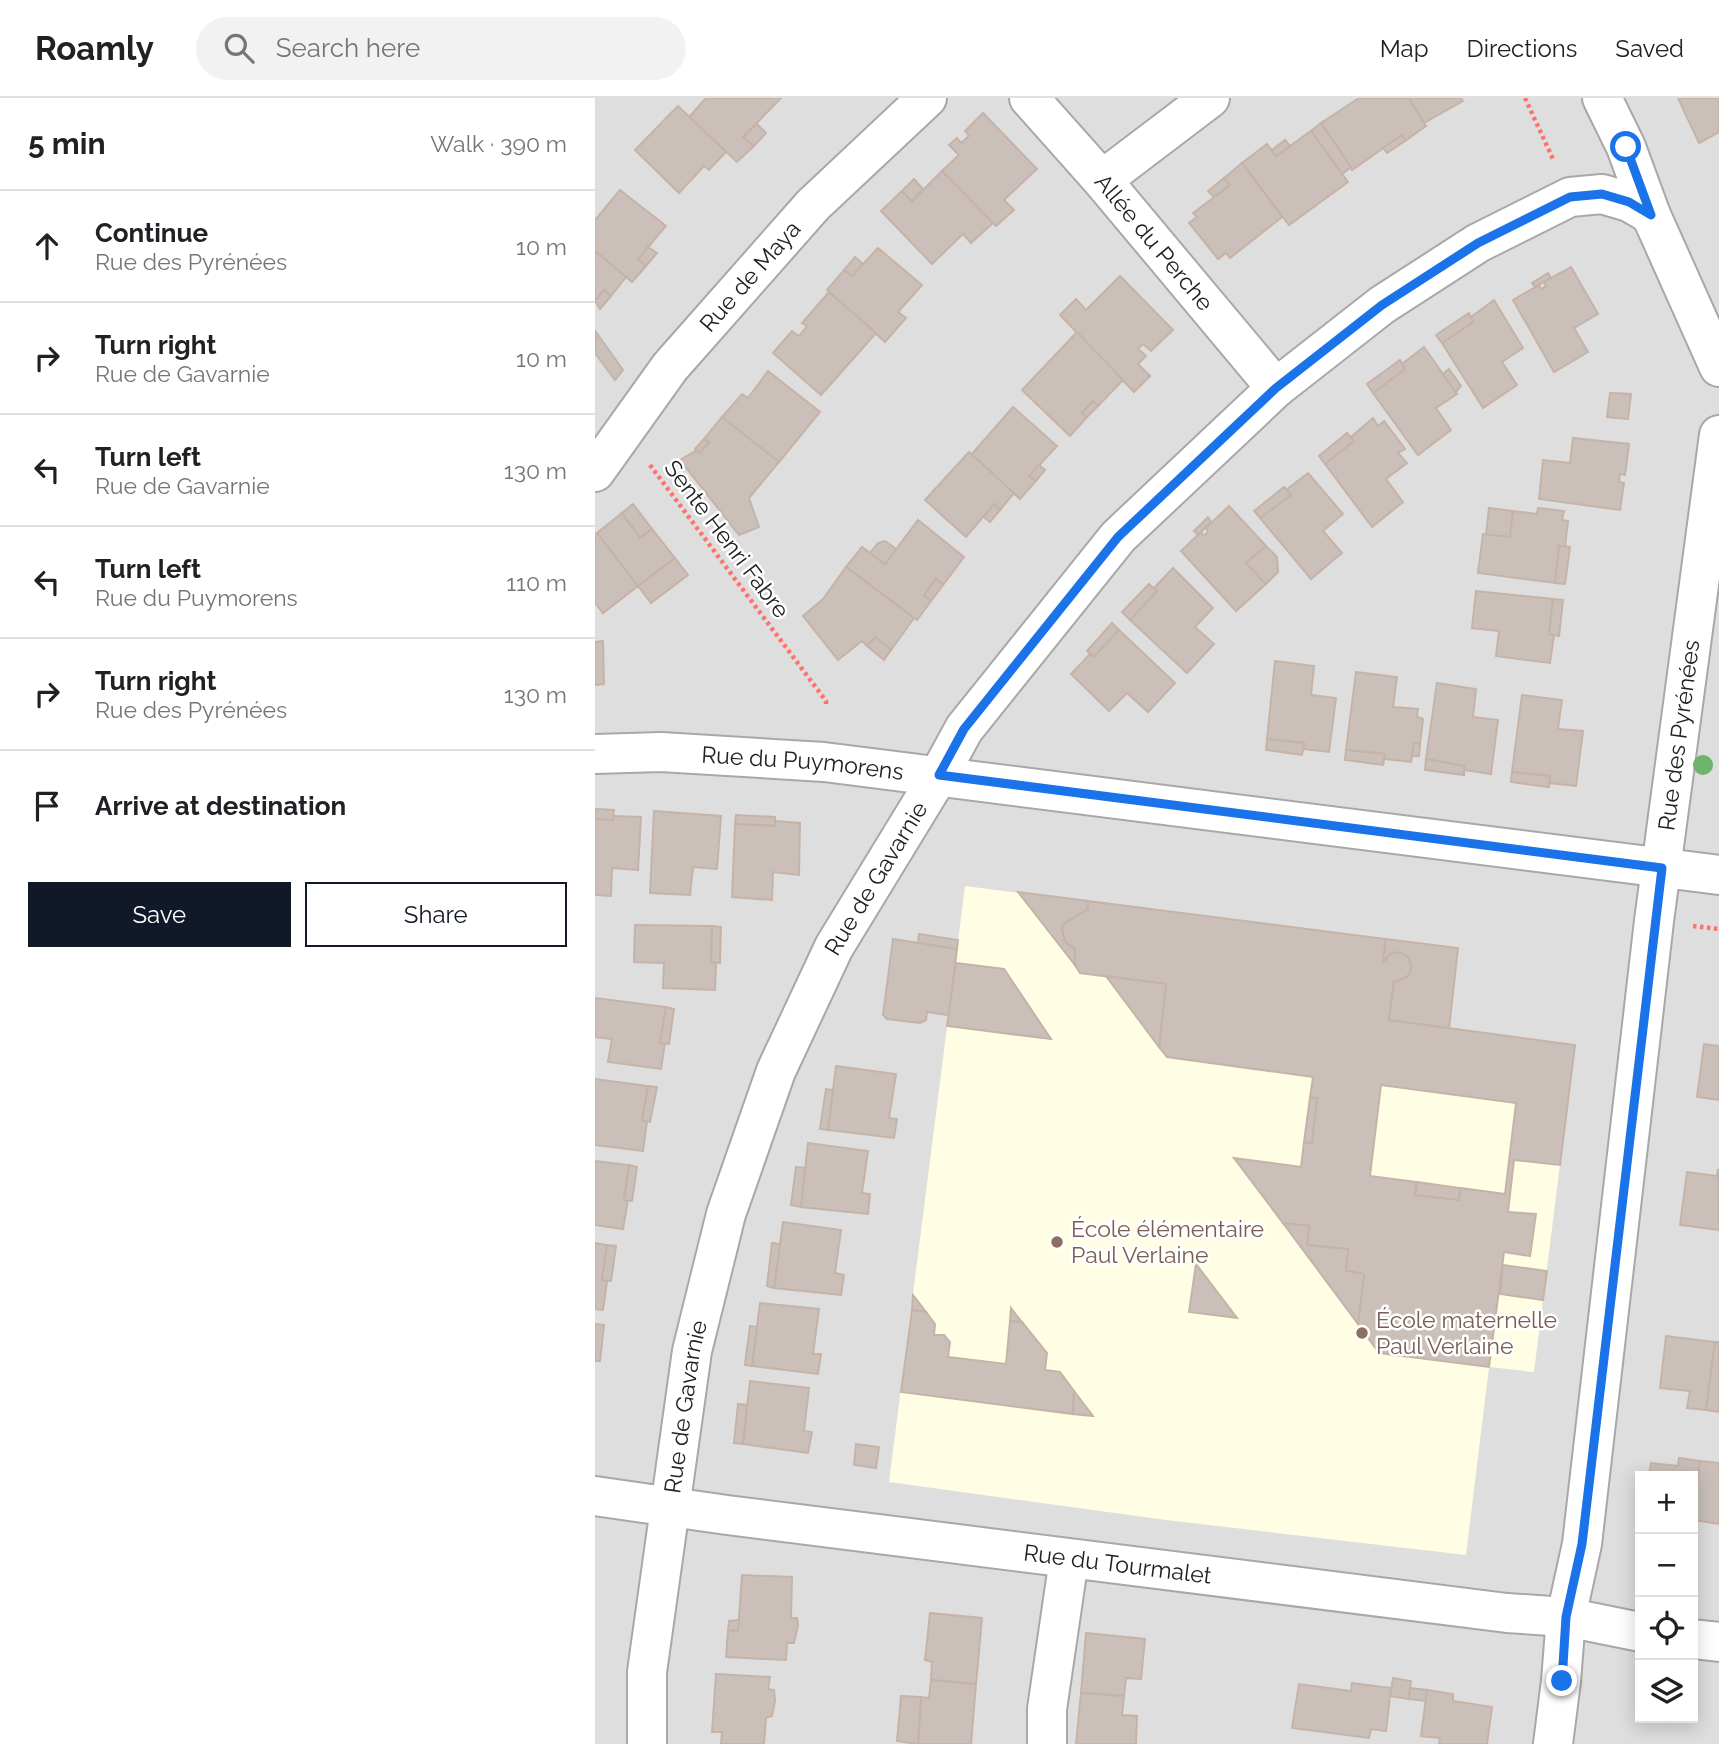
<!DOCTYPE html>
<meta charset="utf-8">
<style>
body{margin:0;font-family:Raleway,sans-serif;background:#f2f2f2;color:#202124}
.controls{position:absolute;right:21px;bottom:21px;display:grid;overflow:hidden;border-radius:0px;box-shadow:0 4px 18px #0003}
.controls button{width:63px;height:63px;display:grid;place-items:center;padding:0;border:0;border-bottom:2px solid #e0e0e0;background:#fff;color:#202124;font:35px sans-serif}
.stop{position:absolute;width:21px;height:21px;margin:-16px;border:5px solid #1a73e8;border-radius:50%;background:#fff}
.stop.end{background:#1a73e8;border-color:#fff;box-shadow:0 2px 7px #0008}
.list{margin:0;padding:0;list-style:none}
h2{display:flex;justify-content:space-between;align-items:center;height:91px;margin:0;padding:0 28px;font-size:30px}
h2 small{font-size:23px;font-weight:400;color:#757577}
.list li{display:grid;grid-template-columns:46px 1fr auto;gap:21px;align-items:center;box-sizing:border-box;height:112px;padding:0 28px;border-top:2px solid #e0e0e0}
.list b{display:block;font-size:26px;white-space:nowrap}
.list p{margin:0;font-size:23px;white-space:nowrap;color:#757577}
.list em{font-size:23px;font-style:normal;color:#757577}
.actions{display:flex;gap:14px;padding:21px 28px}
.actions a{flex:1;padding:16px 0;border:2px solid #111827;border-radius:0px;text-align:center;font-size:24px;color:#111827}
.actions .main{background:#111827;color:#fff}
.icon{flex:none;width:38px;height:38px;fill:none;stroke:currentColor;stroke-width:2;stroke-linecap:round;stroke-linejoin:round}
.map{position:relative;flex:none;width:1124px;height:1646px;overflow:hidden}
header{display:flex;align-items:center;gap:42px;box-sizing:border-box;height:98px;padding:0 35px;background:#fff;border-bottom:2px solid #e0e0e0}
header strong{font-size:33px}
nav{display:flex;gap:38px;margin-inline-start:auto;font-size:24px}
.search{width:490px;height:63px;background:#f2f2f2;display:flex;align-items:center;gap:18px;box-sizing:border-box;padding:0 24px;border-radius:38px;color:#757577;font-size:26px}
main{display:flex}
aside{flex:1;background:#fff}
.map>svg:first-child{display:block}
.residential{fill:#dfdede;fill-rule:evenodd}
.education{fill:#fffde3}
.building{fill:#cac0b9;stroke:#c5b3a8;stroke-width:2;fill-rule:evenodd}
.lines{fill:none;stroke-linecap:round;stroke-linejoin:round}
.minor-casing{stroke:#a8a8a8;stroke-width:42}
.path{stroke:#ff726b;stroke-width:4.5;stroke-dasharray:3.5 3.5;stroke-linecap:butt}
.minor{stroke:#fff;stroke-width:38}
.tree{fill:#6fb46c}
.route{stroke:#1a73e8;stroke-width:9}
.education-dot{fill:#8d6e63;stroke:#fff;stroke-width:2.5}
.labels{text-anchor:middle;stroke-width:5;stroke-linejoin:round;paint-order:stroke}
.street-label{font-size:23px;fill:#212121;stroke:#fff}
.education-label{font-size:23px;fill:#785e54;stroke:#fff;text-anchor:start}
</style>
<header>
<strong>Roamly</strong>
<div class="search"><svg class="icon" aria-label="search" viewBox="0 0 24 24"><circle cx="10" cy="10" r="6"/><path d="M15 15l6 6"/></svg>Search here</div>
<nav><a>Map</a><a>Directions</a><a>Saved</a></nav>
</header>
<main>
<aside>
<h2>5 min<small>Walk · 390 m</small></h2>
<ul class="list">
<li><svg class="icon" aria-label="ahead" viewBox="0 0 24 24"><path d="M12 20V5M6 11l6-6 6 6"/></svg><div><b>Continue</b><p>Rue des Pyrénées</p></div><em>10 m</em></li>
<li><svg class="icon" aria-label="right" viewBox="0 0 24 24"><path d="M7 20v-9h11M14 6l5 5-5 5"/></svg><div><b>Turn right</b><p>Rue de Gavarnie</p></div><em>10 m</em></li>
<li><svg class="icon" aria-label="left" viewBox="0 0 24 24"><path d="M17 20v-9H6M10 6l-5 5 5 5"/></svg><div><b>Turn left</b><p>Rue de Gavarnie</p></div><em>130 m</em></li>
<li><svg class="icon" aria-label="left" viewBox="0 0 24 24"><path d="M17 20v-9H6M10 6l-5 5 5 5"/></svg><div><b>Turn left</b><p>Rue du Puymorens</p></div><em>110 m</em></li>
<li><svg class="icon" aria-label="right" viewBox="0 0 24 24"><path d="M7 20v-9h11M14 6l5 5-5 5"/></svg><div><b>Turn right</b><p>Rue des Pyrénées</p></div><em>130 m</em></li>
<li><svg class="icon" aria-label="arrive" viewBox="0 0 24 24"><path d="M6 21V4h12l-3 4 3 4H6"/></svg><div><b>Arrive at destination</b></div></li>
</ul>
<div class="actions"><a class="main">Save</a><a>Share</a></div>
</aside>
<div class="map">
<svg width="1124" height="1646" viewBox="0 0 1124 1646">
<rect width="100%" height="100%" fill="#f2eee7"/>
<path class="residential" d="M0,0H1124V1646H0ZM1045,1378H1098V1620H1045Z"/>
<polygon class="education" points="370,788 863,850 854,930 980,947 939,1274 894,1269 871,1457 571,1422 294,1384"/>
<g class="building">
<polygon points="111,0 186,0 148,39 159,48 142,64 94,19"/>
<polygon points="764,0 814,0 831,28 810,43 807,37 757,72 726,25"/>
<polygon points="814,0 866,0 868,3 829,25"/>
<polygon points="1083,0 1124,0 1124,34 1104,45"/>
<polygon points="83,8 131,54 114,72 109,68 84,95 40,52"/>
<polygon points="388,15 442,71 409,102 419,112 401,128 347,73 364,57 354,47 362,40 366,45 374,38 370,33"/>
<polygon points="726,25 756,69 747,76 716,33"/>
<polygon points="162,26 171,35 159,48 148,39"/>
<polygon points="716,33 753,84 694,127 647,65 672,46 681,58"/>
<polygon points="807,37 810,43 792,55 788,50"/>
<polygon points="690,42 695,48 681,58 677,52"/>
<polygon points="647,65 687,119 635,160 631,155 623,161 594,125 602,119 598,115 635,87 629,80"/>
<polygon points="347,73 398,125 376,145 368,136 337,166 286,113 307,93 317,103"/>
<polygon points="629,80 635,87 619,99 613,93"/>
<polygon points="319,81 328,91 317,103 307,93"/>
<polygon points="25,92 71,128 43,161 51,168 37,184 0,153 0,122"/>
<polygon points="53,149 62,155 51,168 43,161"/>
<polygon points="283,150 327,187 303,214 311,220 290,244 232,192 249,172 257,178"/>
<polygon points="0,153 31,179 16,198 9,192 0,203"/>
<polygon points="260,159 268,166 257,178 249,172"/>
<polygon points="976,169 1003,216 979,230 993,254 959,274 918,202 944,187 946,191 951,188 949,184"/>
<polygon points="953,175 956,180 940,189 937,185"/>
<polygon points="525,178 578,232 556,253 548,246 543,251 551,258 543,266 555,278 539,294 465,217 481,201 491,212"/>
<polygon points="9,192 16,198 5,211 0,203"/>
<polygon points="234,194 281,235 226,297 178,255 197,233 204,238 212,228 207,225"/>
<polygon points="899,202 928,250 907,264 922,287 888,310 847,245 878,224 876,219"/>
<polygon points="874,215 878,224 847,245 841,237"/>
<polygon points="1,234 28,272 20,282 0,255"/>
<polygon points="482,234 528,282 503,308 498,303 487,315 492,319 475,338 427,292"/>
<polygon points="829,249 862,296 841,310 856,332 823,357 778,295 810,271 807,266"/>
<polygon points="805,262 810,271 778,295 772,286"/>
<polygon points="854,271 866,288 861,294 848,276"/>
<polygon points="173,273 225,314 184,364 127,319 147,296 153,300"/>
<polygon points="1015,295 1036,296 1033,321 1012,319"/>
<polygon points="498,303 503,308 492,319 487,315"/>
<polygon points="418,309 462,348 434,378 441,383 425,401 376,357"/>
<polygon points="127,319 184,364 154,400 164,429 144,437 85,362 102,352 105,355 114,344 109,341"/>
<polygon points="778,320 783,328 789,323 810,351 803,355 812,365 791,381 808,404 777,429 730,366 759,343 756,339"/>
<polygon points="752,335 759,343 730,366 724,358"/>
<polygon points="978,340 1034,346 1030,377 1025,376 1024,384 1029,385 1025,412 944,401 948,362 975,365"/>
<polygon points="109,341 114,344 105,355 100,351"/>
<polygon points="374,354 419,395 405,412 399,406 371,439 330,402"/>
<polygon points="444,367 450,372 441,383 434,378"/>
<polygon points="713,375 748,416 728,433 747,455 716,481 665,420 696,397 691,392"/>
<polygon points="689,389 696,397 665,420 659,413"/>
<polygon points="38,406 57,431 45,440 27,415"/>
<polygon points="399,406 405,412 395,424 389,419"/>
<polygon points="634,408 671,448 651,465 671,486 641,513 586,453 606,434 609,438 613,433 611,430"/>
<polygon points="894,410 918,413 915,439 891,437"/>
<polygon points="943,410 969,413 967,422 973,423 970,449 964,448 960,485 883,475 888,436 915,439 918,413 942,416"/>
<polygon points="27,415 45,440 57,431 80,460 43,488 2,435"/>
<polygon points="613,419 616,424 603,437 599,433"/>
<polygon points="323,422 369,459 348,487 341,481 329,497 336,503 322,522 251,469 267,449 290,466"/>
<polygon points="2,435 43,488 8,515 0,505 0,436"/>
<polygon points="290,443 301,451 290,466 275,455 283,445"/>
<polygon points="671,448 682,459 683,474 671,486 651,465"/>
<polygon points="964,448 975,449 970,486 960,485"/>
<polygon points="80,460 93,477 56,505 43,488"/>
<polygon points="251,469 319,520 296,552 280,539 272,548 267,543 243,562 208,518 228,501"/>
<polygon points="578,470 618,510 600,529 619,546 592,575 535,522 562,493 559,490"/>
<polygon points="341,481 348,487 336,503 329,497"/>
<polygon points="554,486 562,493 535,522 527,514"/>
<polygon points="881,493 958,501 954,536 959,537 955,565 901,558 904,533 877,530"/>
<polygon points="958,501 968,502 964,538 954,536"/>
<polygon points="517,525 524,532 499,559 492,553"/>
<polygon points="524,532 580,585 553,614 532,595 514,613 476,576 495,556 499,559"/>
<polygon points="280,539 296,552 289,562 272,548"/>
<polygon points="8,543 9,586 0,587 0,544"/>
<polygon points="680,563 719,568 716,597 741,600 734,654 708,651 709,645 672,641"/>
<polygon points="761,574 802,579 798,609 823,611 822,619 828,621 825,646 819,645 816,664 789,661 790,656 751,652"/>
<polygon points="842,585 881,591 878,619 903,622 896,676 869,672 869,668 831,661"/>
<polygon points="927,597 967,602 963,631 988,633 981,688 954,685 955,678 917,674"/>
<polygon points="672,641 709,645 707,657 671,652"/>
<polygon points="819,645 825,646 824,658 817,658"/>
<polygon points="751,652 790,656 788,667 750,662"/>
<polygon points="831,661 869,668 869,677 830,672"/>
<polygon points="917,674 955,678 954,689 916,684"/>
<polygon points="0,711 19,712 18,722 0,721"/>
<polygon points="59,713 126,718 122,771 98,769 95,797 55,795"/>
<polygon points="141,717 180,719 180,728 140,726"/>
<polygon points="18,718 46,719 43,772 17,770 16,798 0,797 0,721 18,722"/>
<polygon points="180,723 205,725 204,777 178,774 177,802 137,799 140,726 180,728"/>
<polygon points="423,794 493,803 493,811 469,826 467,830 470,844 480,851 480,867"/>
<path d="M493,803L791,841L788,864L795,856L804,854L813,859L817,869L813,878L803,883H799L794,922L980,947L965,1067L919,1062L913,1114L941,1116L935,1158L909,1154L894,1269L784,1255L763,1226L769,1176L751,1173L753,1151L712,1147L714,1128L688,1125L639,1060L706,1069L709,1044L717,1045L722,1000H715L718,979L572,959L564,949L571,886L485,875L480,867V851L470,844L467,830L469,826L493,811ZM786,987L921,1005L910,1096L865,1090L864,1102L820,1097L822,1084L775,1078Z"/>
<polygon points="40,827 117,828 116,864 121,865 120,892 68,890 69,865 39,864"/>
<polygon points="117,828 126,829 125,865 116,864"/>
<polygon points="324,836 363,842 362,851 323,845"/>
<polygon points="298,841 362,851 354,917 332,914 331,922 325,925 292,921 288,917"/>
<polygon points="791,841 863,850 854,930 794,922 799,883 803,883 813,878 817,869 813,859 804,854 795,856 788,864"/>
<polygon points="361,865 409,871 456,941 352,928"/>
<polygon points="511,878 571,886 564,949"/>
<polygon points="0,900 71,909 65,945 70,945 66,971 13,964 17,941 0,939"/>
<polygon points="71,909 79,911 74,946 65,945"/>
<polygon points="1109,946 1124,948 1124,1002 1102,999"/>
<polygon points="241,968 301,976 294,1020 302,1021 299,1040 233,1032"/>
<polygon points="0,981 53,988 47,1023 52,1023 48,1053 0,1047"/>
<polygon points="53,988 62,989 55,1024 47,1023"/>
<polygon points="231,991 238,992 233,1032 225,1031"/>
<polygon points="715,1000 722,1000 717,1045 709,1044"/>
<polygon points="213,1045 273,1053 267,1095 275,1096 273,1116 206,1109"/>
<polygon points="0,1063 34,1067 29,1102 33,1102 28,1131 0,1127"/>
<polygon points="34,1067 42,1069 37,1103 29,1102"/>
<polygon points="201,1069 210,1070 206,1109 196,1107"/>
<polygon points="1123,1071 1124,1132 1085,1127 1092,1074 1122,1078"/>
<polygon points="822,1084 865,1090 864,1102 820,1097"/>
<polygon points="188,1124 246,1132 240,1175 249,1177 246,1197 179,1190"/>
<polygon points="688,1125 714,1128 712,1147 753,1151 751,1173 769,1176 763,1226"/>
<polygon points="0,1145 12,1147 7,1182 12,1183 8,1212 0,1211"/>
<polygon points="177,1145 185,1146 179,1190 172,1188"/>
<polygon points="12,1147 21,1148 16,1183 7,1182"/>
<polygon points="601,1166 642,1220 594,1214"/>
<polygon points="908,1167 952,1173 948,1202 905,1196"/>
<polygon points="318,1197 325,1206 331,1214 317,1212"/>
<polygon points="165,1205 224,1211 218,1256 226,1256 223,1276 157,1268"/>
<polygon points="416,1210 422,1218 427,1224 415,1223"/>
<polygon points="317,1212 331,1214 340,1226 339,1237 349,1237 355,1244 353,1259 411,1266 415,1223 427,1224 452,1255 450,1272 465,1274 479,1293 478,1316 306,1294"/>
<polygon points="0,1226 9,1227 5,1263 0,1263"/>
<polygon points="155,1228 162,1229 157,1268 150,1267"/>
<polygon points="1071,1238 1120,1244 1111,1312 1092,1310 1095,1293 1065,1290"/>
<polygon points="1120,1244 1124,1244 1124,1314 1111,1312"/>
<polygon points="155,1283 214,1290 209,1333 217,1334 213,1355 148,1346"/>
<polygon points="479,1293 498,1318 478,1316"/>
<polygon points="143,1306 152,1307 148,1346 139,1345"/>
<polygon points="261,1346 284,1349 281,1370 259,1367"/>
<polygon points="1084,1360 1105,1363 1098,1415 1098,1378 1054,1378 1056,1365 1083,1368"/>
<polygon points="1105,1363 1124,1365 1124,1426 1098,1422"/>
<polygon points="147,1477 197,1479 196,1520 202,1520 203,1527 199,1545 192,1545 191,1562 131,1559 133,1532 143,1533"/>
<polygon points="335,1515 387,1520 381,1586 336,1582 337,1564 330,1562"/>
<polygon points="144,1522 143,1533 133,1532 134,1523"/>
<polygon points="491,1535 550,1541 546,1581 531,1580 529,1598 486,1595"/>
<polygon points="121,1576 175,1579 173,1591 179,1592 180,1603 177,1618 171,1620 169,1646 126,1646 127,1634 117,1634"/>
<polygon points="798,1580 816,1583 814,1601 795,1598"/>
<polygon points="336,1582 381,1586 376,1646 323,1646 326,1599 334,1600"/>
<polygon points="757,1585 796,1590 791,1633 776,1631 774,1640 697,1630 704,1586 756,1593"/>
<polygon points="815,1590 832,1592 831,1603 814,1601"/>
<polygon points="832,1592 858,1596 858,1603 897,1609 892,1646 844,1646 845,1640 826,1638"/>
<polygon points="486,1595 529,1598 527,1617 542,1618 541,1646 481,1646"/>
<polygon points="306,1598 326,1599 323,1646 302,1643"/>
</g>
<g class="lines">
<defs>
<g id="minor">
<path id="s1" d="M434,0L507,82L681,290"/>
<polyline points="1007,0 1031,49 1056,117 1124,269"/>
<polyline points="507,82 615,0"/>
<path id="s2" d="M0,374L75,269L218,107L332,0"/>
<path id="s3" d="M0,656L66,654L229,664L1124,777"/>
<path id="s4" d="M0,1398L132,1417L912,1515L971,1519L1045,1534"/>
<polyline points="1098,1541 1124,1544"/>
<path id="s5" d="M52,1646V1574L97,1253L131,1116L181,973L239,849L344,677L369,631L523,439L681,290L787,207L883,145L975,99L1007,96L1034,104L1056,117"/>
<polyline points="452,1646 452,1611 474,1461"/>
<path id="s6" d="M958,1646L966,1583L971,1519L987,1446L1059,823L1124,337"/>
</g>
</defs>
<use href="#minor" class="minor-casing"/>
<g class="path">
<polyline points="930,0 958,61"/>
<polyline points="55,367 231,603 231,609"/>
<polyline points="1098,828 1124,831"/>
</g>
<use href="#minor" class="minor"/>
</g>
<circle class="tree" cx="1108" cy="667" r="10"/>
<g class="lines">
<polyline class="route" points="967,1583 971,1519 987,1446 1067,770 344,677 369,631 523,439 681,290 787,207 883,145 975,99 1007,96 1034,104 1056,117 1031,49"/>
</g>
<g class="education-dot">
<circle cx="462" cy="1144" r="7"/>
<circle cx="767" cy="1235" r="7"/>
</g>
<g class="labels">
<g class="street-label">
<text dy="8" stroke="none"><textPath href="#s1" startOffset="191">Allée du Perche</textPath></text>
<text dy="8" stroke="none"><textPath href="#s2" startOffset="250">Rue de Maya</textPath></text>
<text transform="translate(132 441) rotate(53)" y="8">Sente Henri Fabre</text>
<text dy="8" stroke="none"><textPath href="#s6" startOffset="1017">Rue des Pyrénées</textPath></text>
<text dy="8" stroke="none"><textPath href="#s3" startOffset="208">Rue du Puymorens</textPath></text>
<text dy="8" stroke="none"><textPath href="#s5" startOffset="906">Rue de Gavarnie</textPath></text>
<text dy="8" stroke="none"><textPath href="#s5" startOffset="340">Rue de Gavarnie</textPath></text>
<text dy="8" stroke="none"><textPath href="#s4" startOffset="527">Rue du Tourmalet</textPath></text>
</g>
<g class="education-label">
<text x="476" y="1139">École élémentaire<tspan x="476" dy="26">Paul Verlaine</tspan></text>
<text x="781" y="1230">École maternelle<tspan x="781" dy="26">Paul Verlaine</tspan></text>
</g>
</g>
</svg>
<div class="controls">
<button>+</button>
<button>−</button>
<button><svg class="icon" aria-label="locate" viewBox="0 0 24 24"><circle cx="12" cy="12" r="6"/><path d="M12 2v4M12 18v4M2 12h4M18 12h4"/></svg></button>
<button><svg class="icon" aria-label="layers" viewBox="0 0 24 24"><path d="M12 4l9 5-9 5-9-5zM3 14l9 5 9-5"/></svg></button>
</div>
<div class="stop" style="left:1031px;top:49px"></div>
<div class="stop end" style="left:967px;top:1583px"></div>
</div>
</main>
